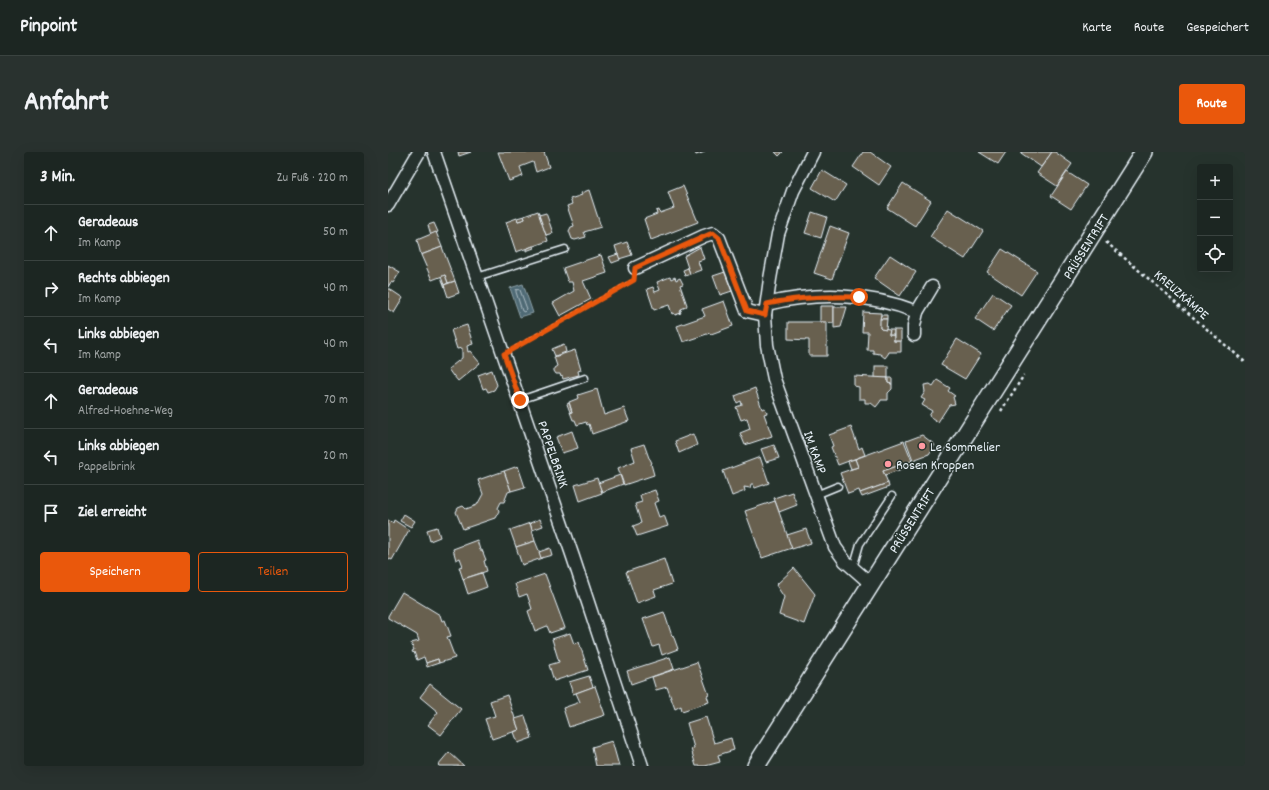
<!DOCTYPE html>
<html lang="de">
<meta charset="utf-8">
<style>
body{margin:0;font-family:Dekko,sans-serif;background:#29322f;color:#f1f3f6}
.controls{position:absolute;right:12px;top:12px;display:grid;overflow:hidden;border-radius:4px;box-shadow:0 4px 16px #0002}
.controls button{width:36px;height:36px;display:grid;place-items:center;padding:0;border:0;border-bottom:1px solid #3a4340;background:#1c2622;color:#f1f3f6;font:20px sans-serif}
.stop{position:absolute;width:12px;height:12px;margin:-9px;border:3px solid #ea580c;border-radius:50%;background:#fff}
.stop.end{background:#ea580c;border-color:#fff;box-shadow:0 1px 4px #0008}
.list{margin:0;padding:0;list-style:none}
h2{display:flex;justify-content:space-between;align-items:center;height:52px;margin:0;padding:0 16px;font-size:17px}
h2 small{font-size:13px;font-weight:400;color:#a0a5a5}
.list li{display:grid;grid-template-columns:26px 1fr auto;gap:12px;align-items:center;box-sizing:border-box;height:56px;padding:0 16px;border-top:1px solid #3a4340}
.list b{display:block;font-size:15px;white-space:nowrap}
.list p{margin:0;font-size:13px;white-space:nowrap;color:#a0a5a5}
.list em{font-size:13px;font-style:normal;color:#a0a5a5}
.actions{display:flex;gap:8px;padding:12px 16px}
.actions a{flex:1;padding:9px 0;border:1px solid #ea580c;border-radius:4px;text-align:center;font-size:14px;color:#ea580c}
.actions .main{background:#ea580c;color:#fff}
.icon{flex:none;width:22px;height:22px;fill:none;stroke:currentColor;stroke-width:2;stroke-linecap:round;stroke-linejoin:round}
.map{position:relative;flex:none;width:857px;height:614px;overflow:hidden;border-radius:4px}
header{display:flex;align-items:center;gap:24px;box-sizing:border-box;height:56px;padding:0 20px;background:#1c2622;border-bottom:1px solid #3a4340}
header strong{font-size:19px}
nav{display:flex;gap:22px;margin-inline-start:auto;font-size:14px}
.intro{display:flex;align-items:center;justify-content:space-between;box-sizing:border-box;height:96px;padding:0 24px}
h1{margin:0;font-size:28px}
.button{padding:10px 18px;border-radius:4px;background:#ea580c;color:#fff;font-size:14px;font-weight:700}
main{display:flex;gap:24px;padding:0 24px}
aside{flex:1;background:#1c2622;border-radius:4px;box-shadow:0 4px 16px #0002}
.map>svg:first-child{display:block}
.water{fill:#506b75;stroke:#8da1a9}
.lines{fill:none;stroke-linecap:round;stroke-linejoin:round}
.shore{stroke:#abbbc4;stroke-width:1}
.building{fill:#676050;stroke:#e8f1f8}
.lane-casing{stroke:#e8f1f8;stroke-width:9}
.street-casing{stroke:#e8f1f8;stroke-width:15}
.secondary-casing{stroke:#e8f1f8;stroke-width:20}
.path{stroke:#e8f1f8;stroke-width:2.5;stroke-dasharray:3 3;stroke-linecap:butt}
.lane{stroke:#26332d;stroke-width:6}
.street{stroke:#26332d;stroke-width:12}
.secondary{stroke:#26332d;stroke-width:17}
.route{stroke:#ea580c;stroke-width:5}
.poi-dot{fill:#ff9aa2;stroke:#26332d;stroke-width:1.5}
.labels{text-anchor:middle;stroke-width:3;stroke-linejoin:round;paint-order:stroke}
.street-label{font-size:14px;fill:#e8f1f8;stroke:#26332d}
.poi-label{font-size:14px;fill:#e8f1f8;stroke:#26332d;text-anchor:start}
</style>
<header>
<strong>Pinpoint</strong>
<nav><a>Karte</a><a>Route</a><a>Gespeichert</a></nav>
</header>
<div class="intro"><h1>Anfahrt</h1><a class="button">Route</a></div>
<main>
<aside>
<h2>3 Min.<small>Zu Fuß · 220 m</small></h2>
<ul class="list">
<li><svg class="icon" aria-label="ahead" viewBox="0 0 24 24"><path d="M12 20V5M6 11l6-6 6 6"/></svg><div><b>Geradeaus</b><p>Im Kamp</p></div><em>50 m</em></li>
<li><svg class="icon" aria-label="right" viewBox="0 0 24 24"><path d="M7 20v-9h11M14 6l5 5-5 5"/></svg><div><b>Rechts abbiegen</b><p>Im Kamp</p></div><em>40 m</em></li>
<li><svg class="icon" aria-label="left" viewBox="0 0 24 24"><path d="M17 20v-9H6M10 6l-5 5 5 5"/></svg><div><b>Links abbiegen</b><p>Im Kamp</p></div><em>40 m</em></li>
<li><svg class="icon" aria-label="ahead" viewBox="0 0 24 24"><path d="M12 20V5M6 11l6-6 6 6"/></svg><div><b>Geradeaus</b><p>Alfred-Hoehne-Weg</p></div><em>70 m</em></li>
<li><svg class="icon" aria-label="left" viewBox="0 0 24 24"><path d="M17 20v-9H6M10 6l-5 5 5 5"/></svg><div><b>Links abbiegen</b><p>Pappelbrink</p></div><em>20 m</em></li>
<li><svg class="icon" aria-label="arrive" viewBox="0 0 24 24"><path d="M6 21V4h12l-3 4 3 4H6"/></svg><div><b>Ziel erreicht</b></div></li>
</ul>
<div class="actions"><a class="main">Speichern</a><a>Teilen</a></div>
</aside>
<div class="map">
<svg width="857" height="614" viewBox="0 0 857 614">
<rect width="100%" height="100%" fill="#26332d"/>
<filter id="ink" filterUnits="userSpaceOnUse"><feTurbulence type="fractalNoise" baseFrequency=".025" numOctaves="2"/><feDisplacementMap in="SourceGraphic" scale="8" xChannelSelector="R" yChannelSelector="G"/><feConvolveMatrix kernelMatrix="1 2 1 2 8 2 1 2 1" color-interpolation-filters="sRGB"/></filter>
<g filter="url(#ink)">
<polygon class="water" points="135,132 145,161 132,165 122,136"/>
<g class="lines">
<polygon class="shore" points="132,138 139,157 136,160 134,159 128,140 128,138"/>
</g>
<g class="building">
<polygon points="70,0 83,0 71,4"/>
<polygon points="110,0 156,0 161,15 148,20 145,10 132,15 135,24 121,29"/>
<polygon points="307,0 317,0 308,3"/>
<polygon points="387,0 395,0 391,4"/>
<polygon points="475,0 482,0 503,15 491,33 465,15"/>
<polygon points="591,0 618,0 610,12"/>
<polygon points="634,0 664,0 653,15 633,1"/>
<polygon points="664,0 667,0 684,12 669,34 649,21"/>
<polygon points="434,18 458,33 447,50 424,36"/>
<polygon points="679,20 699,33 683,57 663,44"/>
<polygon points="515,31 543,49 527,74 499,56"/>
<polygon points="295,34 310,70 263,88 256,67 269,62 268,59 271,58 272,61 286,56 280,40"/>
<polygon points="201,38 213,75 196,80 198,85 187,88 184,87 181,79 183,75 186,74 179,54 184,52 182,47 194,43 193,41"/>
<polygon points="560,57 595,79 577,107 542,85"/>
<polygon points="150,59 160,89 128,100 118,70 129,66 130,69 137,67 136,64"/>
<polygon points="424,60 439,65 433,86 417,81"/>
<polygon points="158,61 165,81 158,83 151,63"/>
<polygon points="136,64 137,67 130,69 129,66"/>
<polygon points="46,71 50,80 43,83 40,73"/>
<polygon points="442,74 461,81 444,127 426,121"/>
<polygon points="48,80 54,95 33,103 29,88"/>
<polygon points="239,90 244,103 231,107 227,94"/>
<polygon points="145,94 146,96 138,99 138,97"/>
<polygon points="54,95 67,129 60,131 57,123 44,128 33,103"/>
<polygon points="312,95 316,107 310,109 313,118 302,122 296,104"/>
<polygon points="614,97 649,119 633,143 599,120"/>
<polygon points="230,102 232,108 224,111 221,105"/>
<polygon points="213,103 219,121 195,129 203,147 172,164 165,151 186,139 184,130 180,130 175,116"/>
<polygon points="502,103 528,120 512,144 486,126"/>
<polygon points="0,113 12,120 5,131 3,130 0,135"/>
<polygon points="300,116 302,122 297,124 295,118"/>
<polygon points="337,120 344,139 332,143 325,124"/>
<polygon points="57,123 60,131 56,133 53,125"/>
<polygon points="282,125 283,127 287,125 288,128 292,126 295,132 292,133 299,153 298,155 293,157 294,158 292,159 293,161 287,163 286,161 284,162 281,153 266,158 259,137 265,135 267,140 272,138 269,130"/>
<polygon points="67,129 71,141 60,145 56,133"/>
<polygon points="0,136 15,146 6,161 0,157"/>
<polygon points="605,141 623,153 605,179 587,167"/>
<polygon points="336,149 345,174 323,182 322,181 295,190 289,174 317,164 314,157"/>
<polygon points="432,154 446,154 446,171 432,170"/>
<polygon points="446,155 459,155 453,175 446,176"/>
<polygon points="475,160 493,161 492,176 493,177 502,178 501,183 506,183 506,189 513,189 513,200 501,200 500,202 497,206 492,202 485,201 485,198 479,198 480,180 474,180"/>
<polygon points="493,163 499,163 499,167 492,167"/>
<polygon points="492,167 499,167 498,178 493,177 492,176"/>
<polygon points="400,170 439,170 439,204 421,204 421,188 400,187"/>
<polygon points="79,173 85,192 79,194 80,200 82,199 92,211 70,229 65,223 65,224 60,217 74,206 74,196 69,197 63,178"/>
<polygon points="502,178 506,178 506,183 501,183"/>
<rect x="506" y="178" width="7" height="11"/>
<polygon points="569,187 593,202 577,227 553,213"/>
<polygon points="176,192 178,200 167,204 164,197"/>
<polygon points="187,198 193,218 190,219 191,223 175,227 174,224 173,225 172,222 168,222 166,219 166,216 169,214 166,205"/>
<rect x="487" y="214" width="13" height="12"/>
<polygon points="104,218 109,233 106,238 100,240 98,236 95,237 90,223"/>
<polygon points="466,224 500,226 500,231 504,232 504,237 500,241 500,248 493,248 492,250 488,255 483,251 477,251 477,247 471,247 471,235 466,234"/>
<polygon points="500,226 504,226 504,232 500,231"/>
<polygon points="549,228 562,236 560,239 567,244 565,245 567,252 561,253 550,270 541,264 544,259 534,253 537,248 533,246 537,240 536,233 542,232 545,234"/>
<polygon points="367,236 374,257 377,256 379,261 376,262 384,284 357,293 352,281 362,277 359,266 353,268 348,255 354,253 353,249 349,251 347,244"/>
<polygon points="209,237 216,263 236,256 241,269 204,282 201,272 199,273 198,270 189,273 187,268 185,268 182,260 184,260 181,250 191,246 190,243"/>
<polygon points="181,251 184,260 182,260 179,252"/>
<polygon points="463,275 471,297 474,295 477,303 450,313 443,295 445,294 441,283"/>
<polygon points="184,279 190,296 174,301 168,285"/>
<polygon points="305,282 309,293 291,301 287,289"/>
<polygon points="534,283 547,293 541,302 525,308 518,289"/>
<polygon points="516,289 524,309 495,319 500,331 472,341 471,338 460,342 452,321 470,315 467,307"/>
<polygon points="256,292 261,306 262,307 264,311 263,312 266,323 236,333 230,316 247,309 243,296"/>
<polygon points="386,293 391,306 378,310 373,297"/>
<polygon points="372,305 381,331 367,336 365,332 363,332 362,336 356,335 357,339 344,344 335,319"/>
<polygon points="467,307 470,315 463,317 460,309"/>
<polygon points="524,309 525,313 497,323 495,319"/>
<polygon points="130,314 137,335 123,339 116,319"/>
<polygon points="116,319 123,339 120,340 116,350 113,350 110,356 111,359 107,366 75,377 68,360 70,356 75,354 78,357 89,353 95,342 90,328"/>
<polygon points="232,323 235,332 214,340 210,331"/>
<polygon points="209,326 214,341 192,349 187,333"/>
<polygon points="500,331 501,335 474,345 472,341"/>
<polygon points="267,338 271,349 266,351 271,365 276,363 280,374 249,384 245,374 253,371 247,352 254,350 252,343"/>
<polygon points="404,340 409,353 391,360 386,346"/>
<polygon points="387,349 404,396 374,406 357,359"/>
<polygon points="16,362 27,369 23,375 12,369"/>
<polygon points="152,367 155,374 144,378 142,371"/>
<polygon points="0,368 5,371 6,368 21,378 4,408 0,406"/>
<polygon points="142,371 147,389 128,395 122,378"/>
<polygon points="49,375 52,385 42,389 39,378"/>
<polygon points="418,377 423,391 404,397 399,383"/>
<polygon points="89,388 92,398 94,398 98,408 96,409 99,419 75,427 71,415 75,414 72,406 68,408 65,397"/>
<polygon points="147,389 154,406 134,413 128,395"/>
<polygon points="162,396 164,403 153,406 151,400"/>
<polygon points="276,407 284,432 266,438 268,444 249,451 238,420"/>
<polygon points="406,416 427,442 416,472 391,463 396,445 388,433"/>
<polygon points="94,421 99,435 80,442 75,427"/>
<polygon points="157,422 177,476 162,481 159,474 147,479 140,459 144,457 139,442 131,445 127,432"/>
<polygon points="14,440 52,463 54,469 57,468 63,484 59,485 67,506 51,511 50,507 38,511 36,505 29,508 26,500 25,501 24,499 26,498 23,491 31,489 29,483 0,466 0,464"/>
<polygon points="276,460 284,484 285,483 290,497 274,503 271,493 265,495 255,467"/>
<polygon points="182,481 186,492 191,490 200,518 166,529 161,513 171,510 164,487"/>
<polygon points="282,505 286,517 243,532 239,519"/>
<polygon points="50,507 51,511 39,515 38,511"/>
<polygon points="309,510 321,543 319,544 321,550 294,559 293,554 287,557 279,535 268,538 264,525"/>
<polygon points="201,524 205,535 185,542 181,530"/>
<polygon points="42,532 73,557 53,583 40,573 50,560 32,545"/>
<polygon points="207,534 217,563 181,575 175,556 192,550 188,541"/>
<polygon points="119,543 131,578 104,587 97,567 107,564 102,549"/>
<polygon points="137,564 144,586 130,591 126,580 131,578 127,567"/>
<polygon points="318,565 326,591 343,586 346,598 330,603 332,610 317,614 308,614 303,597 306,596 299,571"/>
<polygon points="224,589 231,614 208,614 204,595"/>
<polygon points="61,600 76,614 51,614 50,613"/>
</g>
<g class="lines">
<defs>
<g id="lane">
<polyline points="89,125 177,97"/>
<polyline points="132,248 197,226"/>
<polyline points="428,343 450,334"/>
<polyline points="465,416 472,392 504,344"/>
</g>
<g id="street">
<polyline points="46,0 185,405 254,614"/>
<polyline points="425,0 405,39 390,82 382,127 377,163 379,193 386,227 447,395 457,409 483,432"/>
<polyline points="0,53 31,0"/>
<polyline points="247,116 316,84 325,81 331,86 359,159 377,163"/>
<path d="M379,152C428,140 482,141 529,160L544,135"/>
<polyline points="526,183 526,174 529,160"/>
</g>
<polyline id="secondary" points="368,614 756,0"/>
</defs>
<use href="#lane" class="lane-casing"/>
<use href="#street" class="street-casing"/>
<use href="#secondary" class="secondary-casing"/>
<g class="path">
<polyline points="718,90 857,210"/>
<polyline points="127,195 243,129"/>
<polyline points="613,259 636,223"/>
</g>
<use href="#lane" class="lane"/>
<use href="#street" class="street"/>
<use href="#secondary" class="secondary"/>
</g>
</g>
<g class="lines" filter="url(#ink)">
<path class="route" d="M132,248L116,202L246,128L247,116L322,82L325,81L331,86L359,159L377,163L379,152C409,145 439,144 471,145"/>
</g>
<g class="poi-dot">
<circle cx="534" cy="294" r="4"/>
<circle cx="500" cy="312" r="4"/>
</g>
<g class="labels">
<g class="street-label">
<text transform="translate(697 94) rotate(-58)" y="5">PRÜSSENTRIFT</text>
<text transform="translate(794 142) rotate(41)" y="5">KREUZKÄMPE</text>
<text transform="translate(428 300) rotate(70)" y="5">IM KAMP</text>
<text transform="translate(166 302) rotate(71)" y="5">PAPPELBRINK</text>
<text transform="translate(523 368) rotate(-58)" y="5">PRÜSSENTRIFT</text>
</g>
<g class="poi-label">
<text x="542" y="299">Le Sommelier</text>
<text x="508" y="317">Rosen Kroppen</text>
</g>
</g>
</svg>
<div class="controls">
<button>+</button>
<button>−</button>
<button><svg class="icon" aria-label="locate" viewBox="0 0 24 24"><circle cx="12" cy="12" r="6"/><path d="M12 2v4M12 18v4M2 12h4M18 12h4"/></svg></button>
</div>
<div class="stop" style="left:471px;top:145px"></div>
<div class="stop end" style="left:132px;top:248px"></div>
</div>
</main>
